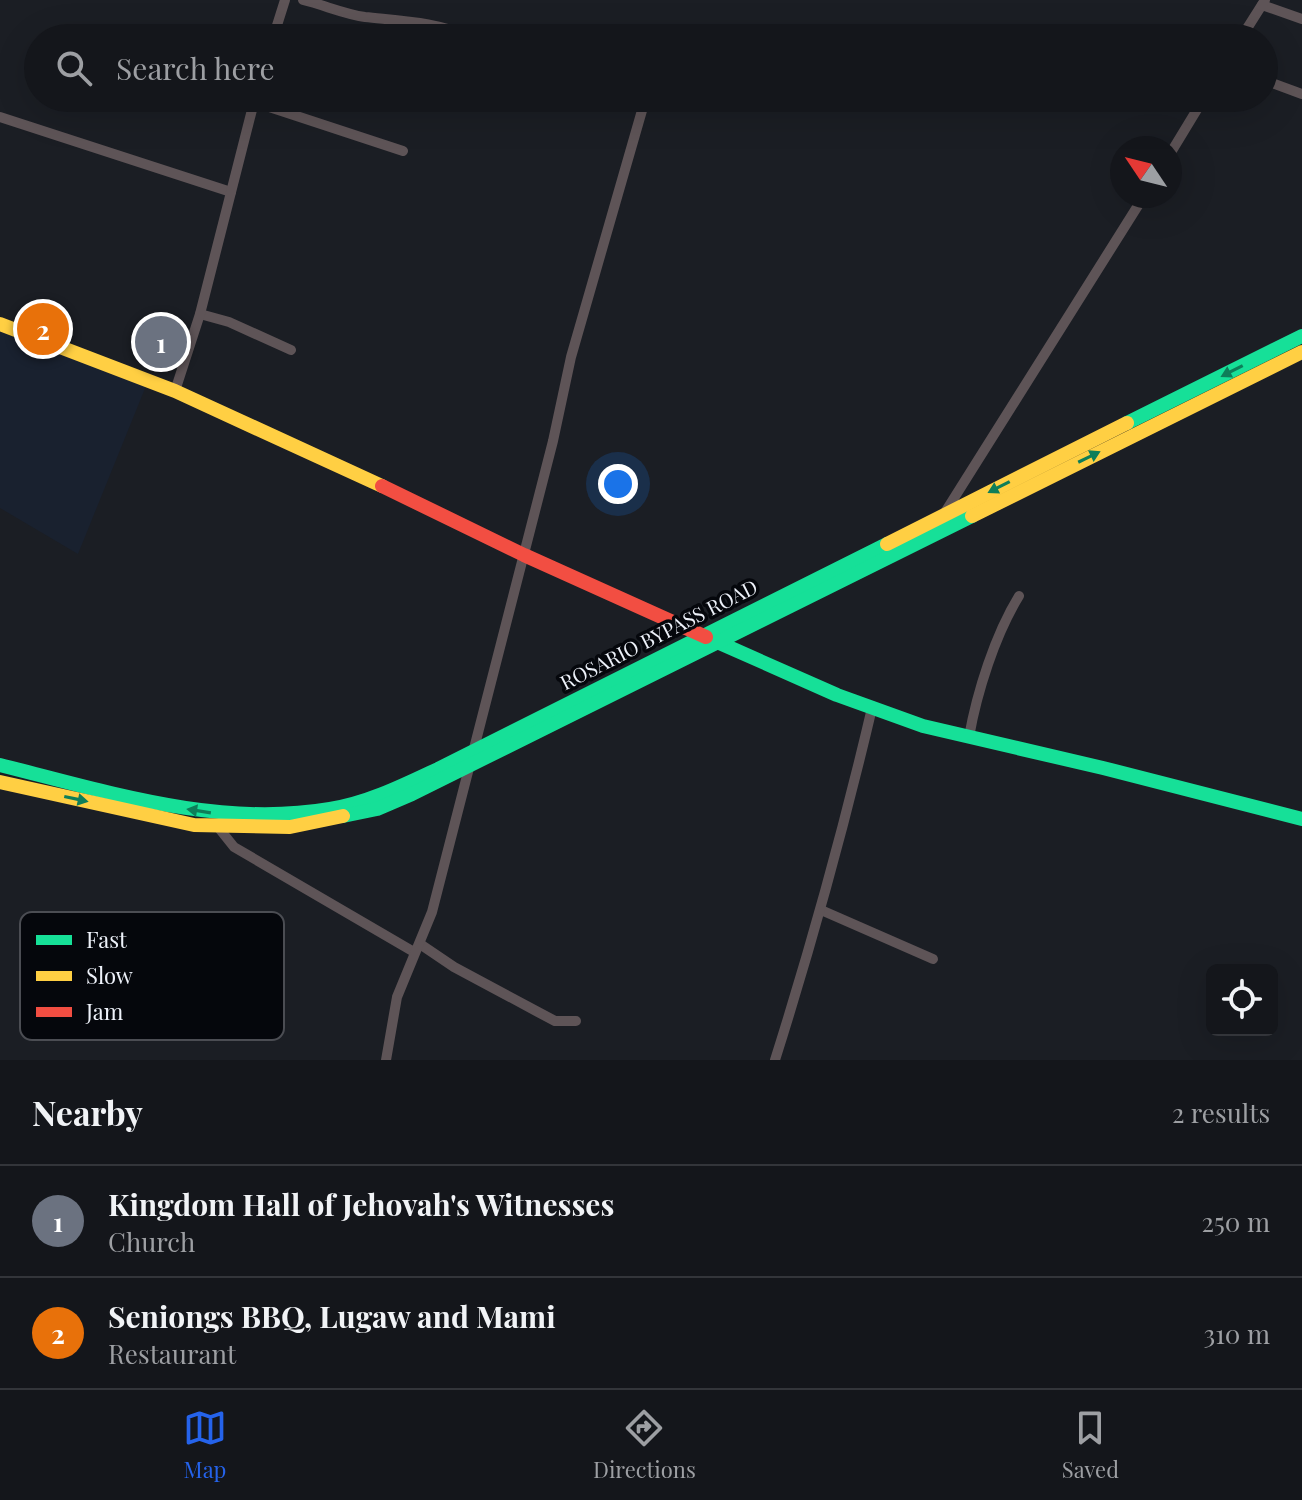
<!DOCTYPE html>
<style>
body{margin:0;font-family:"Playfair Display",serif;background:#1d1f24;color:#f1f3f6}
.controls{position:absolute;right:24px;bottom:24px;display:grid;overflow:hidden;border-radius:12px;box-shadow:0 8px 32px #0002}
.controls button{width:72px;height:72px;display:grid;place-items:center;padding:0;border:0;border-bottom:2px solid #33353a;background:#14161b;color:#f1f3f6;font:40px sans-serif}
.compass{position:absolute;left:1110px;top:136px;width:72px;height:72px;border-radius:50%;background:#14161b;box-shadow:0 8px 32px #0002;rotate:305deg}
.you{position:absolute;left:618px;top:484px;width:28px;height:28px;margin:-20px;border:6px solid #fff;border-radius:50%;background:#1a73e8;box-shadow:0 0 0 12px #1a73e833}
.badge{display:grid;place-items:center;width:52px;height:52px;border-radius:50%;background:#2563eb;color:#fff;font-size:26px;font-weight:700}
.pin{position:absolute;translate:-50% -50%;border:4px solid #fff;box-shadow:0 2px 8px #0006}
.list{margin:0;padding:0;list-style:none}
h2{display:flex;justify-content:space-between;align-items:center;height:104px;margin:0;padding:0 32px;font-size:34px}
h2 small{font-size:26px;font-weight:400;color:#9d9fa3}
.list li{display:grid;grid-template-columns:52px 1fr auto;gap:24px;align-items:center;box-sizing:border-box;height:112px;padding:0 32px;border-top:2px solid #33353a}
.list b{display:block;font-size:30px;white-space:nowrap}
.list p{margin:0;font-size:26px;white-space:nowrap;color:#9d9fa3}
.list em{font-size:26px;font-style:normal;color:#9d9fa3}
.icon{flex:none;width:44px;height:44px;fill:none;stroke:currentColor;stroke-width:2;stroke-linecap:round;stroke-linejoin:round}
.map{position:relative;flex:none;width:1302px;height:1060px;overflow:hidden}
.search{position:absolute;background:#14161b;box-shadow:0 8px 32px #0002;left:24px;right:24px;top:24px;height:88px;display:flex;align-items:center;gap:20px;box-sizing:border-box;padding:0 28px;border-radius:44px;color:#9d9fa3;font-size:30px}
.sheet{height:328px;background:#14161b}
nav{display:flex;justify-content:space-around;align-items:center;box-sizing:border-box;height:112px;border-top:2px solid #33353a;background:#14161b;font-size:22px;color:#9d9fa3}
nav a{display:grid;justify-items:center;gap:4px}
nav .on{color:#2563eb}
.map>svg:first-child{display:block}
.built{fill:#19212f}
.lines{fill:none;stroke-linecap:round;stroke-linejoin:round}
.street{stroke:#5e5457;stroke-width:10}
.fast{stroke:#16e098;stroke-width:14}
.slow{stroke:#ffcf43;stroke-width:14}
.jam{stroke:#f24e42;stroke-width:14}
.oneway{fill:#0e7e59}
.labels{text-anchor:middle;stroke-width:7;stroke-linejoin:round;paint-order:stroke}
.street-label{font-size:20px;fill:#edf1f9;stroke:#05070c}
.key{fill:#05070c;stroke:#4b4d53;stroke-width:2}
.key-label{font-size:22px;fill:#edf1f9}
</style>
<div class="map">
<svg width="1302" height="1060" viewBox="0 0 1302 1060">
<rect width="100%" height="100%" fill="#1b1e24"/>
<polygon class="built" points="0,328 148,381 78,554 0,508"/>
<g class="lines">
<g class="street">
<path d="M303,0C324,5 344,14 365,17C402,21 438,22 472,38"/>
<polyline points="1262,5 1302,19"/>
<polyline points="273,38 285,0"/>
<polyline points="1241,38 1265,0"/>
<polyline points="1264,80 1302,94"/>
<polyline points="254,102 403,151"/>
<polyline points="0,117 231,192"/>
<polyline points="1170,154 1204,98"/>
<polyline points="200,314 229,322 291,350"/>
<polyline points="175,391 200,314 255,98"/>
<polyline points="944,514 1144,196"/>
<path d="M969,737C977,692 995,635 1019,596"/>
<polyline points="218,827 234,847 414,952"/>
<polyline points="821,910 933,959"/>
<polyline points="420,944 454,967 538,1012 555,1021 576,1021"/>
<polyline points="386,1060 397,997 432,912 553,441 571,357 643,107 628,98"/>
<path d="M775,1060C812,943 844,827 872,708"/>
</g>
<g class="fast">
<polyline points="1127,423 1302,336"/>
<polyline points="706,637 837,695 923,726 1103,768 1302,819"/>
<path d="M0,765C108,792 218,828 330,809C368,803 404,785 438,769L887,544"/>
<polyline points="343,816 377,809 412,794 972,516"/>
</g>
<g class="slow">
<polyline points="0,324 175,391 382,486"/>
<polyline points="972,516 1302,352"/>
<polyline points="887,544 1127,423"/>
<polyline points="0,782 194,825 290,827 343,816"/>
</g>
<polyline class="jam" points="382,486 524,555 706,637"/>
</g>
<defs><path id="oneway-solid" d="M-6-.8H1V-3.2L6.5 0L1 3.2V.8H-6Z" transform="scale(2)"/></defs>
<g class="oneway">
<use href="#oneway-solid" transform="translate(1232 371) rotate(153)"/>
<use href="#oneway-solid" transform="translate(1089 457) rotate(-26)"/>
<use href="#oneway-solid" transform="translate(999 487) rotate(153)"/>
<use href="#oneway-solid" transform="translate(76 799) rotate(12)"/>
<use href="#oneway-solid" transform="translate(199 811) rotate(-171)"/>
</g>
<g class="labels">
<g class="street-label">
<text transform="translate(659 635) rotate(-27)" y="7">ROSARIO BYPASS ROAD</text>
</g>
</g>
<rect x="20" y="912" width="264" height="128" rx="12" class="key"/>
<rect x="36" y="935" width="36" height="10" fill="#16e098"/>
<rect x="36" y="971" width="36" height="10" fill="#ffcf43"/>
<rect x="36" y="1007" width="36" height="10" fill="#f24e42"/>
<g class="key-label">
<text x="86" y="948">Fast</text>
<text x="86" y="984">Slow</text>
<text x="86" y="1020">Jam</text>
</g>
</svg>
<div class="controls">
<button><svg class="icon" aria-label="locate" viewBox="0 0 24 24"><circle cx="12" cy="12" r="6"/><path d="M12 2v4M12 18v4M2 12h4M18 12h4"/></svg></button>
</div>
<svg class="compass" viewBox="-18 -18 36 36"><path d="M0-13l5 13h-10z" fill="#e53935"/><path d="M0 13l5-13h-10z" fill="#9d9fa3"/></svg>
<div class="you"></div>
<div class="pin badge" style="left:161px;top:342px;background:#6b7280">1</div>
<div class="pin badge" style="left:43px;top:329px;background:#e8710a">2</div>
<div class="search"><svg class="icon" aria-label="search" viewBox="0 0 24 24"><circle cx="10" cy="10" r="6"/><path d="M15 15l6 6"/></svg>Search here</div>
</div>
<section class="sheet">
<h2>Nearby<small>2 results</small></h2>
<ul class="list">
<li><span class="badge" style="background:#6b7280">1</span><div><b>Kingdom Hall of Jehovah's Witnesses</b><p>Church</p></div><em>250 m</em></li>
<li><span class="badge" style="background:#e8710a">2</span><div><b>Seniongs BBQ, Lugaw and Mami</b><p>Restaurant</p></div><em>310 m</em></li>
</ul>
</section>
<nav>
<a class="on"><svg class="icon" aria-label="map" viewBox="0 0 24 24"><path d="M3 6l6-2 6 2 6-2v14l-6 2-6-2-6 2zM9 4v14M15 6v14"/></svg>Map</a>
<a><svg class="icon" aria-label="directions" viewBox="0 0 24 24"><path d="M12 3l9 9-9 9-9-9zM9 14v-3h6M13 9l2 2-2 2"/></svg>Directions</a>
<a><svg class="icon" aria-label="saved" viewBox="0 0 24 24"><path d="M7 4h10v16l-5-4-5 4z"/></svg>Saved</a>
</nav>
